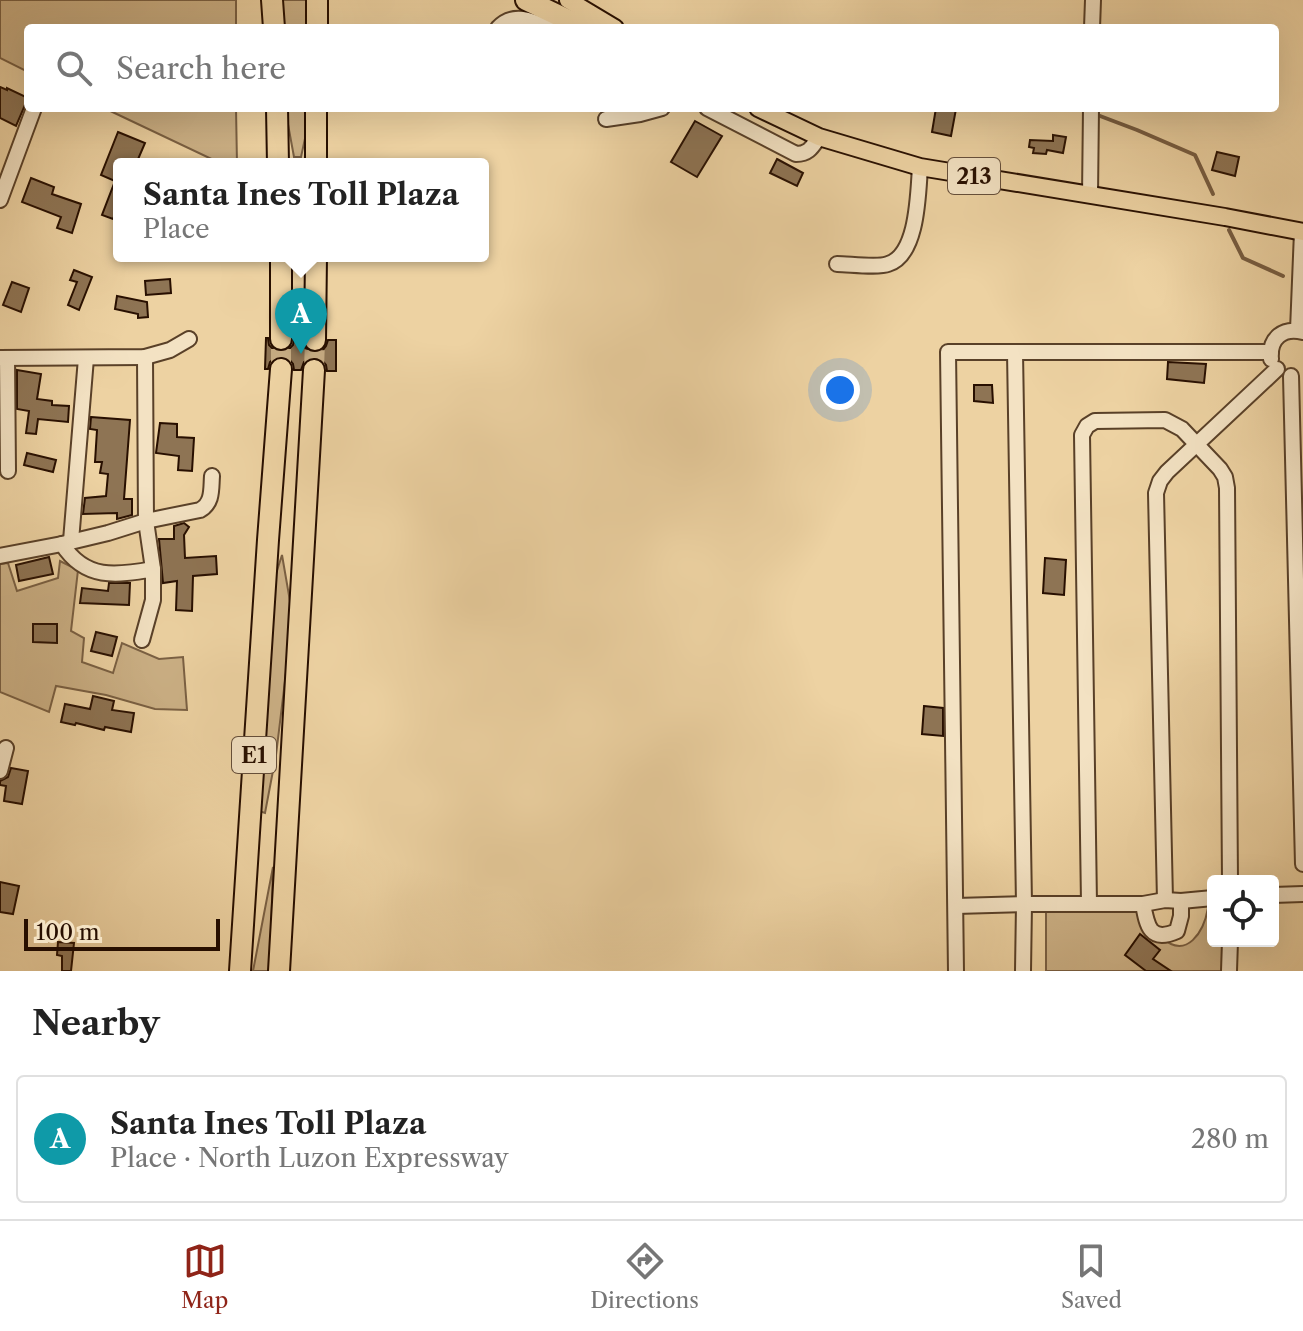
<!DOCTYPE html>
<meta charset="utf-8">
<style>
body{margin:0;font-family:"Libre Caslon Text",serif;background:#f2f2f2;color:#222}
.controls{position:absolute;right:24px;bottom:24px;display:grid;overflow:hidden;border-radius:8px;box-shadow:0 8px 32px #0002}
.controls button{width:72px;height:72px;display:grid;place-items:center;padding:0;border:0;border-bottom:2px solid #e0e0e0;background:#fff;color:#222;font:40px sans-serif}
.scale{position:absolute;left:24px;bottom:20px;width:196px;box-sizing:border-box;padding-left:8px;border:4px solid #280f00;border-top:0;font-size:22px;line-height:28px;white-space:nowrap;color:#280f00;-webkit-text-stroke:6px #f3e2c3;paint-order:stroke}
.you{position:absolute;left:840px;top:390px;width:28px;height:28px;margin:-20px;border:6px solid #fff;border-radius:50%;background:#1a73e8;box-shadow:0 0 0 12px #1a73e833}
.badge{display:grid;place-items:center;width:52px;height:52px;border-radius:50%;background:#8f2418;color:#fff;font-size:26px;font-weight:700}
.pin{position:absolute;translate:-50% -66px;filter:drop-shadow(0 2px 4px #0008)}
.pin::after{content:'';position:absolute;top:42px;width:28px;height:24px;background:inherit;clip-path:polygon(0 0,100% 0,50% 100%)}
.popup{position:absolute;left:113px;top:158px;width:376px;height:104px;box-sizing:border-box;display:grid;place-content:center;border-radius:8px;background:#fff;filter:drop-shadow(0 2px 6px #0005);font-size:26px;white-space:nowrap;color:#767676}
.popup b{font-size:30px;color:#222}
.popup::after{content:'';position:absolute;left:50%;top:100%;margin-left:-16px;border:16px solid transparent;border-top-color:#fff}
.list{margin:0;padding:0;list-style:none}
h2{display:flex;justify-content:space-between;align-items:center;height:104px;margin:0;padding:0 32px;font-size:34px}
h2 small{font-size:26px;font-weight:400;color:#767676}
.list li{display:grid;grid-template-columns:52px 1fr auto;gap:24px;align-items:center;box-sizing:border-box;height:128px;margin:0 16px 16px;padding:0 16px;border:2px solid #e0e0e0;border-radius:8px}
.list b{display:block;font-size:30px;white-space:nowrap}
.list p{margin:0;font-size:26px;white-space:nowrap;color:#767676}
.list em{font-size:26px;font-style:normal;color:#767676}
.icon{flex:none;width:44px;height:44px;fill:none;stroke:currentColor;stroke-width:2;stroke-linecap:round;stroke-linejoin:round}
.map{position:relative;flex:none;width:1303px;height:971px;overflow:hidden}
.search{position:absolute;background:#fff;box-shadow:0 8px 32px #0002;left:24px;right:24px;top:24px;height:88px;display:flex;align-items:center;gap:20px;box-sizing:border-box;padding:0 28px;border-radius:8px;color:#767676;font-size:30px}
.sheet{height:248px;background:#fff}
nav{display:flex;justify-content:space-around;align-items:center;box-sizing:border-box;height:112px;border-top:2px solid #e0e0e0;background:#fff;font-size:22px;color:#767676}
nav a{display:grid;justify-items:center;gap:4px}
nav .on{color:#8f2418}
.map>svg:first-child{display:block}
.green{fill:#ccb186;stroke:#7a6043;stroke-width:2}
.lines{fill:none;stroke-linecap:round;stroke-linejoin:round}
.stream{stroke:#765c40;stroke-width:4}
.building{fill:#8e7454;stroke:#280f00;stroke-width:2}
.highway-tunnel{stroke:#c6ab82;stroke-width:20;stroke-dasharray:20 10;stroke-linecap:butt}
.minor-casing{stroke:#594028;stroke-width:18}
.major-casing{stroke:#280f00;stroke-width:20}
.highway-casing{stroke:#280f00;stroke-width:24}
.minor{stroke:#f3e2c3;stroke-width:14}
.major{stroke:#edd2a2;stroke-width:16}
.highway{stroke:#edd2a2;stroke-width:20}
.labels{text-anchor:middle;stroke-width:6;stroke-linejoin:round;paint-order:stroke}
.shield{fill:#f3e2c3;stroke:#654e3a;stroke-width:2}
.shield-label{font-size:22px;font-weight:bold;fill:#280f00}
</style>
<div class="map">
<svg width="1303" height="971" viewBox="0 0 1303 971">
<rect width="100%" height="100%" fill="#edd2a2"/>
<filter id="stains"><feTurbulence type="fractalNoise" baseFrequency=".0025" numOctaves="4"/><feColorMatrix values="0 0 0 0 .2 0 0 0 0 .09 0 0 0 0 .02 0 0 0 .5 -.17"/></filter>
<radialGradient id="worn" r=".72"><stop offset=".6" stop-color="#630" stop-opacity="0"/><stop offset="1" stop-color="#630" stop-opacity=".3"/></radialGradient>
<g class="green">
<polygon points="0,0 236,0 236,28 28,28 28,72 0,58"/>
<rect x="282" y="0" width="26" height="28"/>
<polygon points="104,108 236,108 237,164 222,164"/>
<polygon points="285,108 309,108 309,120 301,157 294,157"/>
<polygon points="282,555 291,607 288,656 276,755 265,813 256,810 266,605"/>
<polygon points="60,561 78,570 71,631 84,638 82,662 113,673 122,643 159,659 183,657 187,710 155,709 106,695 56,686 49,712 0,692 0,564 8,563 17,591 58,578"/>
<polygon points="273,867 270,971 253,971"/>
<path d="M1208,908H1213V941H1235L1232,971H1046V911L1144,910C1149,918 1154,931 1161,937C1187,961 1204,931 1208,908Z"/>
</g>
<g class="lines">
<g class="stream">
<polyline points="1079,108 1137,130 1195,155 1213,194"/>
<polyline points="1229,230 1243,258 1283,276"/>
</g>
</g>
<g class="building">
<polygon points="0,87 7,90 7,88 28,98 16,126 0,118"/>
<polygon points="936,108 956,109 951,136 932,132"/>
<polygon points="695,121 722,136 697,177 671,162"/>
<polygon points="118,132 145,143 136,164 119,164 119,204 113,219 102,215 115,181 101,175"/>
<polygon points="1053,135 1066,137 1063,153 1047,150 1046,154 1033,153 1034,148 1029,147 1030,140 1053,141"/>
<polygon points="1217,152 1239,157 1235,176 1212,170"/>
<polygon points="777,159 803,173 797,186 770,173"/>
<polygon points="31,178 54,187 52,194 81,204 72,233 57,228 61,217 22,202"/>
<polygon points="74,270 92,277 79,310 68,305 77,282 70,280"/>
<polygon points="170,279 171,293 146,295 145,281"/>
<polygon points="12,282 29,288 21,312 3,305"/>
<polygon points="117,296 147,302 148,317 138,318 138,314 115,309"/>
<polygon points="266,338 268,338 269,345 274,350 280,352 288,350 293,345 294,339 302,339 304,347 314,353 322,351 326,346 328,340 336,340 336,371 327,371 326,365 322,360 314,357 304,362 301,370 294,370 293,364 289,359 281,356 275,358 270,362 268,369 265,369"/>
<polygon points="1168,362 1206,364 1204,383 1167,379"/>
<polygon points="17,370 41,374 37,399 52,401 52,405 69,406 68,422 38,419 36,434 26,433 29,411 17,409"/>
<polygon points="974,385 992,385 993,403 974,401"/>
<polygon points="91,417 130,420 124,499 132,499 132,515 117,519 117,513 83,514 85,498 106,496 108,474 100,473 102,462 95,462 97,430 90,429"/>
<polygon points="160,423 177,424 177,437 194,438 192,471 178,470 179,456 156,453"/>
<polygon points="27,453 56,460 53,472 24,465"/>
<polygon points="184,523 189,527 184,535 185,558 216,556 217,574 193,576 192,611 176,610 177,581 163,583 159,539 174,539 174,526"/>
<polygon points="49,557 53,574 19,581 16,565"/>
<polygon points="1045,558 1066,560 1064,595 1043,593"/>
<polygon points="109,583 130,583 129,605 80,603 82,588 108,591"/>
<polygon points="33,624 57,624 57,643 33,642"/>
<polygon points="96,632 117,637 112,656 91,651"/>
<polygon points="93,696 114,701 112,710 134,713 131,732 105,727 104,730 76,723 75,725 61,722 65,704 90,709"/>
<polygon points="924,706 943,708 943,736 922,734"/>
<polygon points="11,768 28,771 22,804 4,801 6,786 0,785 0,781 8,777"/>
<polygon points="0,882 19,886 13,914 0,912"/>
<polygon points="1140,934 1160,950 1153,959 1171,971 1146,971 1125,955"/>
<polygon points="58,942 74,943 71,971 62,971 62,956 57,955"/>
</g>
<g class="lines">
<g class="highway-tunnel">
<polyline points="281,369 281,339"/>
<polyline points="314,370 315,340"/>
</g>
<defs>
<g id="minor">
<path d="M498,28C513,12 531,20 549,28"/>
<polyline points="1092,28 1093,0"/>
<path d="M707,108L796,154C809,154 812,147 819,137"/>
<polyline points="606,119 640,114 662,108"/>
<polyline points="1090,195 1091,108"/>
<polyline points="0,200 34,108"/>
<path d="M837,264C849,264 878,268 888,264C918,255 918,193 920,167"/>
<polyline points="1298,330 1302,232"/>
<polyline points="1015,352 1024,904 1023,971"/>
<polyline points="145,357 146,521 153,569"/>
<polyline points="0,358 145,357 170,350 189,339"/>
<polyline points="7,358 8,471"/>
<path d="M1271,359C1269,338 1283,327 1303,332"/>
<polyline points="1291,376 1303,864"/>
<polyline points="71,541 86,358"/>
<path d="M62,544C85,580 116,576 153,569V600L142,640"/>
<path d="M0,556L62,544L108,533L146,521L200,510C213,503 211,489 212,476"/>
<polyline points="0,771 6,748"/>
<polyline points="1273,895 1303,894"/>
<polyline points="1165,900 1156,493 1160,481 1167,472 1277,369"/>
<polyline points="1089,903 1082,435 1087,426 1095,421 1165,420 1182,429 1220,469 1225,477 1227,488 1230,881"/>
<path d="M1143,904C1147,926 1150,943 1177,931L1181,916V901"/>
<polyline points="956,906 1024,904 1143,904 1165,900 1181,901 1213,898"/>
<polyline points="956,971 948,352 1271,352"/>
<polyline points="1229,971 1230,941"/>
</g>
<g id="major">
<polyline points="568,0 615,28"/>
<polyline points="758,108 819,137 920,167 1225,217 1303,232"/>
</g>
<g id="highway">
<polyline points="272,0 274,28"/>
<polyline points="526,0 585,28"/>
<polyline points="317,28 317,0"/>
<polyline points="277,108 278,164"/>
<polyline points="316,164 316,108"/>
<polyline points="281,256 281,339"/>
<polyline points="315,340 316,256"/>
<polyline points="240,971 268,540 281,369"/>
<polyline points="279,971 314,370"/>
</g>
</defs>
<use href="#minor" class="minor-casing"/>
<use href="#major" class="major-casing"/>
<use href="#highway" class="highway-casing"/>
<use href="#minor" class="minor"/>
<use href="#major" class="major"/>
<use href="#highway" class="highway"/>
</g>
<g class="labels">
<g class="shield">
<rect x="948" y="158" width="52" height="36" rx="6"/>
<rect x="232" y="737" width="44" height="36" rx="6"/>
</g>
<g class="shield-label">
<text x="974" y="184">213</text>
<text x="254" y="763">E1</text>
</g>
</g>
<rect width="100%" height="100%" filter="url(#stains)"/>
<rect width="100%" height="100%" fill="url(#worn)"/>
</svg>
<div class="controls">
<button><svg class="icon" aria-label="locate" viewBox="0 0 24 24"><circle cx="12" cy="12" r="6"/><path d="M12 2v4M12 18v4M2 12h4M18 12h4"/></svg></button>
</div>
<div class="scale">100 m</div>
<div class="you"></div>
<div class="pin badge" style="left:301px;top:354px;background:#0f9aa8">A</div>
<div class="popup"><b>Santa Ines Toll Plaza</b>Place</div>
<div class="search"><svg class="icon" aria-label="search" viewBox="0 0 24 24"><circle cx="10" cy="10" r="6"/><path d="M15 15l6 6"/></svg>Search here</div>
</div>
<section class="sheet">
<h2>Nearby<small></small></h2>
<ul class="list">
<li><span class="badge" style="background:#0f9aa8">A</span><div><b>Santa Ines Toll Plaza</b><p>Place · North Luzon Expressway</p></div><em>280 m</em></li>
</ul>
</section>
<nav>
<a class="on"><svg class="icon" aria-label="map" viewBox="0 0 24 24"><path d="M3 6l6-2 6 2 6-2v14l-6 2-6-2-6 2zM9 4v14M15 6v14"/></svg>Map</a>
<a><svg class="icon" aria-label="directions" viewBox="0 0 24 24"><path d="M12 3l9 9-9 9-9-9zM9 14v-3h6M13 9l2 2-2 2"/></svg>Directions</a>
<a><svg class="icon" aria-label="saved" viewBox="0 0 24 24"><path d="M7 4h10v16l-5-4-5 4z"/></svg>Saved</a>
</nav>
